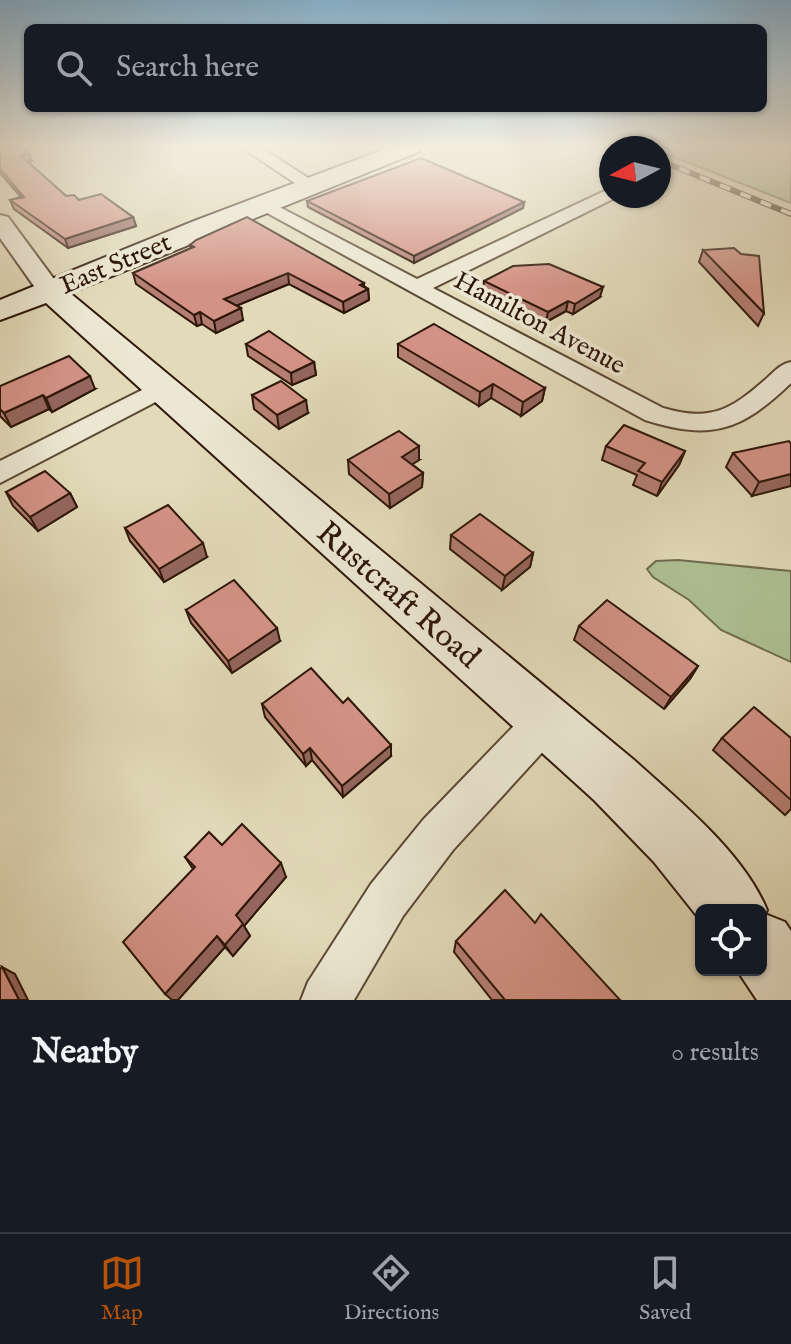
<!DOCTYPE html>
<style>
body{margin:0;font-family:"IM FELL English",serif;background:#20242c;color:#f1f3f6}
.controls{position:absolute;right:24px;bottom:24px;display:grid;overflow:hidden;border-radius:12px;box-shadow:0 2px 6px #0004}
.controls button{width:72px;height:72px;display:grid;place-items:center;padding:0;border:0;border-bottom:2px solid #363941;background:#171b24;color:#f1f3f6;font:40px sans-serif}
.compass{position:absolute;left:599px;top:136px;width:72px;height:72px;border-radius:50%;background:#171b24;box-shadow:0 2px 6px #0004;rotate:263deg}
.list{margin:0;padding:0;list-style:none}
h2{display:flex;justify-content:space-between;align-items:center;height:104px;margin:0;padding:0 32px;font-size:34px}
h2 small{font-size:26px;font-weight:400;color:#9ea1a6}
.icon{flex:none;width:44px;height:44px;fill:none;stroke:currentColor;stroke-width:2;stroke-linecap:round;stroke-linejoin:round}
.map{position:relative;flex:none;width:791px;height:1000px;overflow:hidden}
.search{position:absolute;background:#171b24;box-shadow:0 2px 6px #0004;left:24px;right:24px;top:24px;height:88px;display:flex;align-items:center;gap:20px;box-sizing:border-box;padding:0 28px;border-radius:12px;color:#9ea1a6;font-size:30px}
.sheet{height:232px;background:#171b24}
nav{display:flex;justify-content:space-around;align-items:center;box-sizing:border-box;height:112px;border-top:2px solid #363941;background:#171b24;font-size:22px;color:#9ea1a6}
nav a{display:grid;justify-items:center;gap:4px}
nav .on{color:#b45309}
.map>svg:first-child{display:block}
.green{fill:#aec194;stroke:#6e6c4e;stroke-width:2}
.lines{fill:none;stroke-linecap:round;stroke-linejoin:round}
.minor-casing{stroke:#5b4834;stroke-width:4}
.tertiary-casing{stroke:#5b4834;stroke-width:4}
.secondary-casing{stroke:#2e1708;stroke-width:4}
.minor{fill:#ece7d2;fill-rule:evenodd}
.tertiary{fill:#ece7d2;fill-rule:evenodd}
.secondary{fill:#ece7d2;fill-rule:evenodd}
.rail-casing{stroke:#2e1708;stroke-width:6}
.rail{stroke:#ece7d2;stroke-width:4;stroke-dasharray:11;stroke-linecap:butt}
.wall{fill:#b57e72;stroke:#2e1708;stroke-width:2}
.shaded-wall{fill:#94665d;stroke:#2e1708;stroke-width:2}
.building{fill:#d39285;stroke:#2e1708;stroke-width:2}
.labels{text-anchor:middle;stroke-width:7;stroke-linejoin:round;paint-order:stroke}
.far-street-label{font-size:26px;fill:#2e1708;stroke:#ece7d2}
.street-label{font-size:32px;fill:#2e1708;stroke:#ece7d2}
</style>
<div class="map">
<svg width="791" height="1000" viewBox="0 0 791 1000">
<rect width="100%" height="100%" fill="#e2dab9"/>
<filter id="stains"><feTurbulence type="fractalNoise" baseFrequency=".0025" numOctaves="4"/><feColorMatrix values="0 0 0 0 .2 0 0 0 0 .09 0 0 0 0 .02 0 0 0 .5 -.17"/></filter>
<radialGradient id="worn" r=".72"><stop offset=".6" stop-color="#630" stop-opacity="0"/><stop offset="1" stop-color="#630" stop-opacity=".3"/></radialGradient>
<g class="green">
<polygon points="650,147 791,147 791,203 659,151 659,148"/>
<polygon points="678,560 791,571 791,662 721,630 689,600 653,577 647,569 656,561"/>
</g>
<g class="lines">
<defs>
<g id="minor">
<polygon points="241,147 260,147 319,185 316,189 304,189"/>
<path d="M611,188V196L617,197L433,288L663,408C710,422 731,410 766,379C774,372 780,364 791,362V383C741,431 712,441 645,420L251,204L254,200H266L417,279Z"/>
<polygon points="160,381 169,383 173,389 169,395 0,483 0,461"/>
<polygon points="546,702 560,707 565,720 560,733 453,850 403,916 354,1000 301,1000 308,982 371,884 423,820 532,707"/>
</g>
<polygon id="tertiary" points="0,215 8,217 59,286 63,291 59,296 41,296 0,238"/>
<path id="secondary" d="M390,147H421L418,152L70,293L634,760C680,802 743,852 767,910L765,914L785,922L791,931V1000H757L737,970H761V910H701V921L654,862L594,800L46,303L0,320V300L194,221Z"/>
</defs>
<use href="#minor" class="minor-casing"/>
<use href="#tertiary" class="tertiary-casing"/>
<use href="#secondary" class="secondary-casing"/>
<use href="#minor" class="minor"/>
<use href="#tertiary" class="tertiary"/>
<use href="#secondary" class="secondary"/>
<defs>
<polyline id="rail" points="659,160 791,214"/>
</defs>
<use href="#rail" class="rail-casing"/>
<use href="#rail" class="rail"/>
</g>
<g class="wall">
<polygon points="0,147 32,161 28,162 66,196 133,217 136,226 68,248 14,209 10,200 21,197 0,173"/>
<polygon points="307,201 524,202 523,208 414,263 308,207"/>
<polygon points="190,245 364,286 368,289 369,300 344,313 289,284 236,306 243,320 216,333 202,324 197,326 136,284 133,273 191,248"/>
<polygon points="703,250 764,313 758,326 699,262"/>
<polygon points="484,281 600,297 573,314 566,311 546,322 483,291"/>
<polygon points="246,344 314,362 316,375 292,385 248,356"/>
<polygon points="398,344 545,388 542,401 521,416 491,398 479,406 398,357"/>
<polygon points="0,386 95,389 52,412 49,409 11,427 0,416"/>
<polygon points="252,395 308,413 279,429 254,409"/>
<polygon points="791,444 752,496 726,467 733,453"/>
<polygon points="606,446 685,451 679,465 657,496 633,485 637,475 602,460"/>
<polygon points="348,460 419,460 412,464 423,473 422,487 390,508 349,474"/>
<polygon points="6,492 70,493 77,507 38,531 13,506"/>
<polygon points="125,528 207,557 164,582 130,541"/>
<polygon points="451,535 533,553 530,567 502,590 450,549"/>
<polygon points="186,610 280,641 232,673 191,623"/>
<polygon points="579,626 698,666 690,679 664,709 574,640"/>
<polygon points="262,704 391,756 343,797 312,760 306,766 265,717"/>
<polygon points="722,738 791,738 791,809 785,815 713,750"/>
<polygon points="222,845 286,877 244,926 250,936 233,956 225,947 178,1000 172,1000 193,869 185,857"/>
<polygon points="535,923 620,1000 492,1000 454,952 456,941"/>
</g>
<g class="shaded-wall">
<polygon points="29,153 32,161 23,163 20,155"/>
<polygon points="524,202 523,208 414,263 414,256"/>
<polygon points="133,217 136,226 68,248 65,239"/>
<polygon points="288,273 289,284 226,310 224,299"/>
<polygon points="364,283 364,291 368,289 369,300 344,313 343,302 360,285"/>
<polygon points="603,287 600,297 573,314 575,304"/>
<polygon points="568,301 566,311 546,322 548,312"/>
<polygon points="241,308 243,320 216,333 214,321"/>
<polygon points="200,312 202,324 197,326 194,315"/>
<polygon points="314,362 316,375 292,385 291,373"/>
<polygon points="90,376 95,389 52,412 46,398"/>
<polygon points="493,384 491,398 479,406 480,392"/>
<polygon points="545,388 542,401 521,416 523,402"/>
<polygon points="43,395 49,409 11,427 4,413"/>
<polygon points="306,400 308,413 279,429 277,415"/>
<polygon points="419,446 419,460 402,471 402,457"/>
<polygon points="685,451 679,465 657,496 662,482"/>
<polygon points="423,473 422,487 390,508 389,494"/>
<polygon points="791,474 791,486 752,496 759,482"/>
<polygon points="70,493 77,507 38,531 30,517"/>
<polygon points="203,543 207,557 164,582 159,569"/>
<polygon points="533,553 530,567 502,590 505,576"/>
<polygon points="277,628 280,641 232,673 228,661"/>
<polygon points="698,666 690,679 664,709 671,697"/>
<polygon points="391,745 391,756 343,797 342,786"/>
<polygon points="310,748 312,760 306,766 303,754"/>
<polygon points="281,863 286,877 244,926 250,936 233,956 225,945 236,915"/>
<polygon points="217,936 225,947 178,1000 172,1000 165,994"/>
<polygon points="2,967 15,974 28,1000 19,1000"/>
</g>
<g class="building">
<polygon points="0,147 22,147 29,153 20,155 66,196 74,195 79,200 101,194 133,217 65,239 10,200 24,197 0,169"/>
<polygon points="421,158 524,202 414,256 307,201"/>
<polygon points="247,217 364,283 360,285 368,289 343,302 288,273 224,299 241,308 214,321 200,312 194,315 133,273 194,247 190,245 196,240"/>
<polygon points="734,248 741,254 759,256 764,313 703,250"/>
<polygon points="549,264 603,287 575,304 568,301 548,312 484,281 513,266"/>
<polygon points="434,324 545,388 523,402 493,384 480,392 398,344"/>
<polygon points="269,331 314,362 291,373 246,344"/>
<polygon points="69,356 90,376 46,398 43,395 4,413 0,409 0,386"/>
<polygon points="281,381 306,400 277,415 252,395"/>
<polygon points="624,425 685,451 662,482 638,471 645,463 606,446"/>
<polygon points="399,431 419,446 402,457 423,473 389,494 348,460"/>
<polygon points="789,441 791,444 791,474 759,482 733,453"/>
<polygon points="45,471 70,493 30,517 6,492"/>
<polygon points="168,505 203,543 159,569 125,528"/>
<polygon points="480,514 533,553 505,576 451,535"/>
<polygon points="234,580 277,628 228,661 186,610"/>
<polygon points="607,600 698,666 671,697 579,626"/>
<polygon points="311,668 343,703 348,698 391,745 342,786 310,748 303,754 262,704"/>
<polygon points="754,707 791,738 791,800 722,738"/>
<polygon points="242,824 281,863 236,915 243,924 225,945 217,936 165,994 123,942 195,867 185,857 209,832 222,845"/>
<polygon points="505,890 535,923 541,914 620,1000 505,1000 456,941"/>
<polygon points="2,967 19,1000 0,1000 0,969"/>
</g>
<linearGradient id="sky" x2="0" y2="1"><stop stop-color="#87b6d4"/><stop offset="0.51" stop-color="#f2eee0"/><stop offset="1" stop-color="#f2eee0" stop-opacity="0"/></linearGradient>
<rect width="791" height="287" fill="url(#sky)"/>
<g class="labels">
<g class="far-street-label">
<text transform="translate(115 263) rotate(-23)" y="9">East Street</text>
<text transform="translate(540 322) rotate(28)" y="9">Hamilton Avenue</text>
</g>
<g class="street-label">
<text transform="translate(399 594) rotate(41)" y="11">Rustcraft Road</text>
</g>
</g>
<rect width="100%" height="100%" filter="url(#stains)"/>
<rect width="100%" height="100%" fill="url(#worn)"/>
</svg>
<div class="controls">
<button><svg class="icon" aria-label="locate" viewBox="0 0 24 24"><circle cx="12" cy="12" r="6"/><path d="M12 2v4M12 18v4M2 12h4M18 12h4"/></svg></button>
</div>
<svg class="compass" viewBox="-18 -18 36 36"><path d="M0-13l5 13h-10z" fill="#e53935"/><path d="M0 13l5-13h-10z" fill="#9ea1a6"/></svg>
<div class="search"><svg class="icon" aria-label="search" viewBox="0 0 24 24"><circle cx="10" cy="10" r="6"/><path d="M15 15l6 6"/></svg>Search here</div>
</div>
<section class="sheet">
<h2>Nearby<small>0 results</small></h2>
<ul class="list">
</ul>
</section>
<nav>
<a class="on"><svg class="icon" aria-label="map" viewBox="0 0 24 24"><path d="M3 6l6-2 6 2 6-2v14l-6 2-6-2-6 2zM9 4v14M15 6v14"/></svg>Map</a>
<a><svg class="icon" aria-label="directions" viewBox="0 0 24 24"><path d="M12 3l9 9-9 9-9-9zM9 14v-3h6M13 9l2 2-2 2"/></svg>Directions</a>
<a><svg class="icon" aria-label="saved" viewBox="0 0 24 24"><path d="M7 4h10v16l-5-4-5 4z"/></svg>Saved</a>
</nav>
